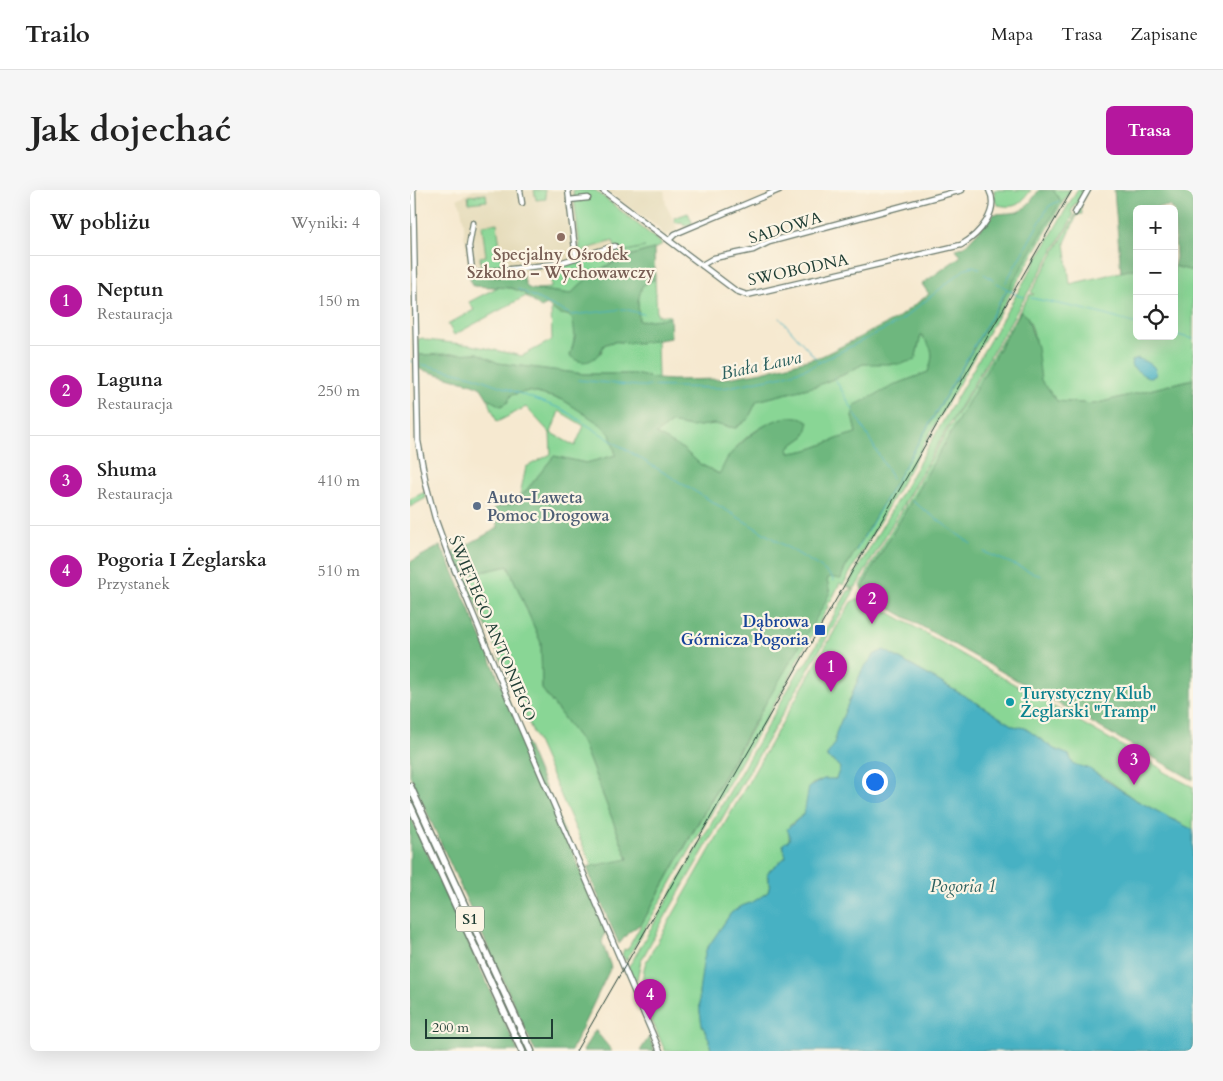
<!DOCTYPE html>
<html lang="pl">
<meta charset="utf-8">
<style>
body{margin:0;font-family:Cardo,serif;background:#f6f6f6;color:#222}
.controls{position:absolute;right:15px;top:15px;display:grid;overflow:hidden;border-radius:8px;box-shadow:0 5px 20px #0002}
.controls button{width:45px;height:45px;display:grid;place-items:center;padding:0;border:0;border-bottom:1px solid #e0e0e0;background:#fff;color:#222;font:25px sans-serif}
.scale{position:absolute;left:15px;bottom:12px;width:128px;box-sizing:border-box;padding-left:5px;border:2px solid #1f3d34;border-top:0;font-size:14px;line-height:18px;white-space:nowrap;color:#1f3d34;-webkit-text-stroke:4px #fcf5e5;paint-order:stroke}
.you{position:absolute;left:464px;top:591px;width:18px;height:18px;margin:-12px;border:4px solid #fff;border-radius:50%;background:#1a73e8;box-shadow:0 0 0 8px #1a73e833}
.badge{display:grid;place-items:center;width:32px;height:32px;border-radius:50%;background:#b5179e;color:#fff;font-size:16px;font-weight:700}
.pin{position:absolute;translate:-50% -41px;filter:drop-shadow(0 1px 2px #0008)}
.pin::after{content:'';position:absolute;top:26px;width:18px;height:15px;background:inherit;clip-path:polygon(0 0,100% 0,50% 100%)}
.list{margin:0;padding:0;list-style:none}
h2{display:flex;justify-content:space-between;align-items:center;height:65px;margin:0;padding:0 20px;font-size:21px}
h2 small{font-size:16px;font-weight:400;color:#767676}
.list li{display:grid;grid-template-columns:32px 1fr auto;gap:15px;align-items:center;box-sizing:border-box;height:90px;padding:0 20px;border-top:1px solid #e0e0e0}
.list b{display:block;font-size:19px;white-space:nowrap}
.list p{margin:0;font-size:16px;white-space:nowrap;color:#767676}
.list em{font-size:16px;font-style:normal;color:#767676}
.icon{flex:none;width:28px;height:28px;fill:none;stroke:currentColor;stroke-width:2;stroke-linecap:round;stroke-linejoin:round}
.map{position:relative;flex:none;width:783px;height:861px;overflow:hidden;border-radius:8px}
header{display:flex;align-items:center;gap:30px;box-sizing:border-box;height:70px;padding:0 25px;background:#fff;border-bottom:1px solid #e0e0e0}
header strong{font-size:24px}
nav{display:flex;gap:28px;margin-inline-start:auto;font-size:18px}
.intro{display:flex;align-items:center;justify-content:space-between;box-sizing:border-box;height:120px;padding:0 30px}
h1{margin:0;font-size:35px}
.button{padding:12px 22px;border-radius:8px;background:#b5179e;color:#fff;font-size:18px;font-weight:700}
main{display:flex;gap:30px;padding:0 30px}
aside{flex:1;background:#fff;border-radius:8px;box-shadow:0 5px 20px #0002}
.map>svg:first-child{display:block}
.built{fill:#e5dbba}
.green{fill:#89d695;stroke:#548a64;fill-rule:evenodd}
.forest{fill:#6eb77e;stroke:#467a59;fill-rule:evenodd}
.water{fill:#46b1c3;stroke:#32777c}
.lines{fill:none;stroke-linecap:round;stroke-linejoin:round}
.stream{stroke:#46b1c3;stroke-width:1}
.minor-casing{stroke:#6a796b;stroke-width:7}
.highway-casing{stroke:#6a796b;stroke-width:9}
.minor{stroke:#fff;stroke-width:4.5}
.highway{stroke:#fff;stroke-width:6}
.rail{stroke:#1f3d34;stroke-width:1}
.education-dot{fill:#8d6e63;stroke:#fcf5e5;stroke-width:2}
.service-dot{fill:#5c6f8a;stroke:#fcf5e5;stroke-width:2}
.transit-dot{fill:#1a4fb4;stroke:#fcf5e5;stroke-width:2}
.culture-dot{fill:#0f9aa8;stroke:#fcf5e5;stroke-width:2}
.labels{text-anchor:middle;stroke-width:4.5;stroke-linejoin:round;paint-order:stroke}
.shield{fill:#fcf5e5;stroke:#617469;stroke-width:1}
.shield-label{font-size:15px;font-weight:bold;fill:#1f3d34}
.street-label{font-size:16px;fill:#1f3d34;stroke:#fcf5e5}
.education-label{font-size:16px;font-weight:bold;fill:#785e54;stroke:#fcf5e5}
.service-label{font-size:16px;font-weight:bold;fill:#4e5e75;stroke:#fcf5e5;text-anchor:start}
.transit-label{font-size:16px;font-weight:bold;fill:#164399;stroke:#fcf5e5;text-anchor:end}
.culture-label{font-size:16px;font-weight:bold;fill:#0d838f;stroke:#fcf5e5;text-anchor:start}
.water-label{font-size:18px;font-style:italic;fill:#2b605f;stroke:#fcf5e5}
</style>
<header>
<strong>Trailo</strong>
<nav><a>Mapa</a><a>Trasa</a><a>Zapisane</a></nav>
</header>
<div class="intro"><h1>Jak dojechać</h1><a class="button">Trasa</a></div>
<main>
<aside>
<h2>W pobliżu<small>Wyniki: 4</small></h2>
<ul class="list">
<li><span class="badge">1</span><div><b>Neptun</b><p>Restauracja</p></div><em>150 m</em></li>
<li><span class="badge">2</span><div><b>Laguna</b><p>Restauracja</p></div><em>250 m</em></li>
<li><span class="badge">3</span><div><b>Shuma</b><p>Restauracja</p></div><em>410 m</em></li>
<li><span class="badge">4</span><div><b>Pogoria I Żeglarska</b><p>Przystanek</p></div><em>510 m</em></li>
</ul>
</aside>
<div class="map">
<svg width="783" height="861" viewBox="0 0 783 861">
<rect width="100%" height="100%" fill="#fcf5e5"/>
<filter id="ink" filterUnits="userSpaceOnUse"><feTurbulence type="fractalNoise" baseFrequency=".02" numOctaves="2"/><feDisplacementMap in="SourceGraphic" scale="10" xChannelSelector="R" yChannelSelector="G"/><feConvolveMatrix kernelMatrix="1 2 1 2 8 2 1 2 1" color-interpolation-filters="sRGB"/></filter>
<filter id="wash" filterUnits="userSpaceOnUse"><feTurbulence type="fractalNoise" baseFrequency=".0096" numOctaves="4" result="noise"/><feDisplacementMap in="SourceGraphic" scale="20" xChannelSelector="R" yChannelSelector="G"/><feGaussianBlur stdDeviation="1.12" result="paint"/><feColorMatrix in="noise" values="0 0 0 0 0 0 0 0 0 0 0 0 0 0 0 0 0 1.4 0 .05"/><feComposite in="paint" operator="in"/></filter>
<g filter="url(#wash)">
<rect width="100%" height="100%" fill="#f6e9d0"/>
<g class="built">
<polygon points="64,0 186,0 253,51 252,54 129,82 79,87 74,85 59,86 54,43 54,33 50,14 47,9"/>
<polygon points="195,0 254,0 256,15 268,40 256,46 250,41 249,38"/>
</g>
<g class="green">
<polygon points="124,0 135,0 136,9 126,10"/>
<path d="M163,0H185L252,54L249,57C238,61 226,63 215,67C198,73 172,90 161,104L126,99L141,98V78L235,57L208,63L203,51L174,60L175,63L168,64L167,59L170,58Z"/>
<path d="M584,0H621C610,14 607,19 588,15L585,11Z"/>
<polygon points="643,0 660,0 433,395 430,393 421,411 420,411 417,416 418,417 385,474 387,475 216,771 212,765 214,759 217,760 346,531 419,395 417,391 419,387 431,386 516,238 651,11"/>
<polygon points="667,0 676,0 668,13 665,14 661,22 664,24 657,37 539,235 446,397 440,399 441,397 437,397"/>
<polygon points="76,4 77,11 59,13 58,6"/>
<path d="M671,16L672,24L667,25L655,53L660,94L727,78V146H764V76L783,81V189L684,214L647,211C642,205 633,196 630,188C625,169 629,135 611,121L458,386L453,398L458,406L462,408L456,407L450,395H451L458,381L540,236L543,233L542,232L620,104L623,105L624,104L621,102Z"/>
<polygon points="278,23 282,32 282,34 274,36 272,32 266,33 264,28"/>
<polygon points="87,33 92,74 71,77 70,67 76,66 72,35"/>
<polygon points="245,89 247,125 260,126 260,128 229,132 228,111 232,96"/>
<polygon points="88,97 108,99 114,103 116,106 44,145 38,134 64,120 59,112"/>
<path d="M141,118C149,124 154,123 159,126C169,133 163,156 160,166L191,163L194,155C207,149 210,153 222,153C230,154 239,151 247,150L248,189L224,184H174L88,173L68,163L9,165L8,149L13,148L16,150L61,155L112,166L142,150Z"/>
<path d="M511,145C525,160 524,163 518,182L487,194L442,226L446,243C424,248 402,262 379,263L378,258L395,246L382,227C357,230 334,246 319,266C315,271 313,278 310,284L290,274L273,259L245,244L261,233L281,237L304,234L326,238L338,229L347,211L406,196L433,185L453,174L505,170Z"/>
<path d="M119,201L153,210L190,234L200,244L206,265L176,273L144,266L109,309L116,277L141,264L140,243L116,217L87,232L78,209L91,216L100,205ZM149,221L174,236L165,256L141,243Z"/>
<polygon points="15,302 16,308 0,317 0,309"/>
<polygon points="98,376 131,453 132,499 173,554 218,670 182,676 54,386"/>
<polygon points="445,399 251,734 231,771 227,789 223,791 218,777 223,770 391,477 393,478 438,401"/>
<path d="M452,409L461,412L752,579V581L783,597V640L724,609L694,587L663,574L659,565L644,559L615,538L603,536L572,516L485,466L452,480L426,543L424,556L417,565V568L425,572L430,578L427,587L423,590L414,589L402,594L395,623L379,636V650L373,655L376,667L361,679L357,687L360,694L358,702L343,712L332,716L321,723L296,760L289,803L290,822L292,835L299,849L301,861H255L229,800C234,791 232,782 236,772L441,412L445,410Z"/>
</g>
<g class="forest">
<path d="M629,0H643L651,11L434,380L431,389L419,387L417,391L420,402L414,415L338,543L232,733L218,743L209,754L183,694L177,677L218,669L173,554L132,499L131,453L98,376L50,387L40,364L88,338L84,318L107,312L144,266L176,273L206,265L200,244L190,234L153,210L119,201L101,205L98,212L91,216L78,209L71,198L63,194L9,179V165L68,163L88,173L174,184H224L248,189L262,190L312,189L352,182L412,166L486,129L519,104L512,94L551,66L546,59L556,55L584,24C614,22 611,25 629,0ZM511,145C524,160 524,164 518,182L487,194L445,215L442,226L446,243C424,248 402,262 379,263L378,258L395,246L399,232C376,213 333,248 319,266C315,271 313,278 309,284L290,274L273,259L246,244L261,233L281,237L304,234L325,238L338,229L347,211L406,196L433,185L453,174H489L505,170Z"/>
<polygon points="704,0 783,0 783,81 764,76 766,67 764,19 761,19 760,16 746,17 746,19 727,19 727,78 711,82"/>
<path d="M244,59L245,89L232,96L228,111L229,131L260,128L261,148C249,150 237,152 225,153C211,154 209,148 194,155C188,170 174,178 160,166L165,147L163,130L158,125L149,124L137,115L131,118L116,106L114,103L101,98L63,96L59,86L74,85L79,87L112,84L117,97L121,99L161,104C183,79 212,67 244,59Z"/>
<polygon points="611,121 617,126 627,157 631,190 647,211 684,214 783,189 783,590 458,406 453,398 458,386"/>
<polygon points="30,356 39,372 196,740 192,752 201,777 161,861 125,861 0,585 0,372"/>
<polygon points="0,625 108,861 0,861"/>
<polygon points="185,840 202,861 173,861"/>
<polygon points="239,847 245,861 230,861"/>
</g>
<g class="water">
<path d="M727,168C736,172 747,174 746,185C737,191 730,182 722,177L721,174L722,171Z"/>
<polygon points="474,460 572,516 603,536 615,538 644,559 659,565 663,574 678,578 724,609 783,640 783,861 301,861 299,849 292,835 290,822 289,803 293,773 296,760 321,723 332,716 343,712 358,702 360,694 357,684 361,679 376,667 373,654 379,650 380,646 377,639 394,624 399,597 414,589 426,589 430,578 425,572 417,568 417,565 424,555 426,543 452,480 465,464"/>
</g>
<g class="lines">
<g class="stream">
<polyline points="574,84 583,90"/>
<polyline points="596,92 634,24 639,16 649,11"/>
<polyline points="587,93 609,106 614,107"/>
<polyline points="108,99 162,125 214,119 233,124"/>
<polyline points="621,108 673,119 727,134"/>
<polyline points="370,128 409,172"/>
<polyline points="764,144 783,149"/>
<polyline points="0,171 4,172"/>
<polyline points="10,174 62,186 152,219 205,253 410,377 422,387 424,391"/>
<polyline points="424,187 482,288"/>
<polyline points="168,190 228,196 313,198 373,186 400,177 489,132 556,78 564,76 570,79"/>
<polyline points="502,311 561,354"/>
<polyline points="446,361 597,99"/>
<polyline points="574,362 631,386"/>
</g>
</g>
</g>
<g filter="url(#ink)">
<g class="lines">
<defs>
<g id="minor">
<polyline points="3,0 8,251 16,294 25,328 38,364 101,515 250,861"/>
<polyline points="110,0 112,13"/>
<polyline points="158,0 166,68"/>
<path d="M192,0L326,101L337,105L551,55C569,45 590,21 579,0"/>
<polyline points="159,10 178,8"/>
<polyline points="665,23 678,0"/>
<polyline points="63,33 59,56 62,80 66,83 146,74 205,56"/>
<polyline points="259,50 265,44 369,0"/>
<polyline points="292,75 304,68 343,60 359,52 552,0"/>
</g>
<g id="highway">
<polyline points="0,596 121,861"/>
<polyline points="0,615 112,861"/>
</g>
</defs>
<use href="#minor" class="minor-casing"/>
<use href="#highway" class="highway-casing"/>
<use href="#minor" class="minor"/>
<use href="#highway" class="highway"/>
<polyline class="rail" points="166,861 662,0"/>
</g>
</g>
<circle class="education-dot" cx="151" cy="47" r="5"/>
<circle class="service-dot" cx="67" cy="316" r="5"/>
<rect class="transit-dot" x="404" y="434" width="12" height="12" rx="2.5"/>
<circle class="culture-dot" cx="600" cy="512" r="5"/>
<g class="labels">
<rect class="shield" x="46" y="716.5" width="28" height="25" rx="4"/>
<g class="shield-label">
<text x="60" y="734">S1</text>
</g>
<g class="street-label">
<text transform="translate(375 37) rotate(-17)" y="6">SADOWA</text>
<text transform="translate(388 79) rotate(-12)" y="6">SWOBODNA</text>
<text transform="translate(83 438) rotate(67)" y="6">ŚWIĘTEGO ANTONIEGO</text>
</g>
<g class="education-label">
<text x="151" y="70">Specjalny Ośrodek<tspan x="151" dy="18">Szkolno – Wychowawczy</tspan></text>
</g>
<g class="service-label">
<text x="77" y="313">Auto-Laweta<tspan x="77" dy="18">Pomoc Drogowa</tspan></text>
</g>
<g class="transit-label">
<text x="399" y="437">Dąbrowa<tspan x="399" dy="18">Górnicza Pogoria</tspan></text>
</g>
<g class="culture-label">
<text x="610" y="509">Turystyczny Klub<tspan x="610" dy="18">Żeglarski "Tramp"</tspan></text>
</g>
<g class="water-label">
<text transform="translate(351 175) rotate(-12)" y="6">Biała Ława</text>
<text x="553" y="702">Pogoria 1</text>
</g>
</g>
</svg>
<div class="controls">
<button>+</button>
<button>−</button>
<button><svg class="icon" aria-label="locate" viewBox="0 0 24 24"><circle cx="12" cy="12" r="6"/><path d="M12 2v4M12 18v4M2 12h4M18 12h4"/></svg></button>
</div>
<div class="scale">200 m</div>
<div class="you"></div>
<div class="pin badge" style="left:421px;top:502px">1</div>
<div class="pin badge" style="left:462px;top:434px">2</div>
<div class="pin badge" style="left:724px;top:595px">3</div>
<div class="pin badge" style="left:240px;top:830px">4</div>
</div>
</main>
